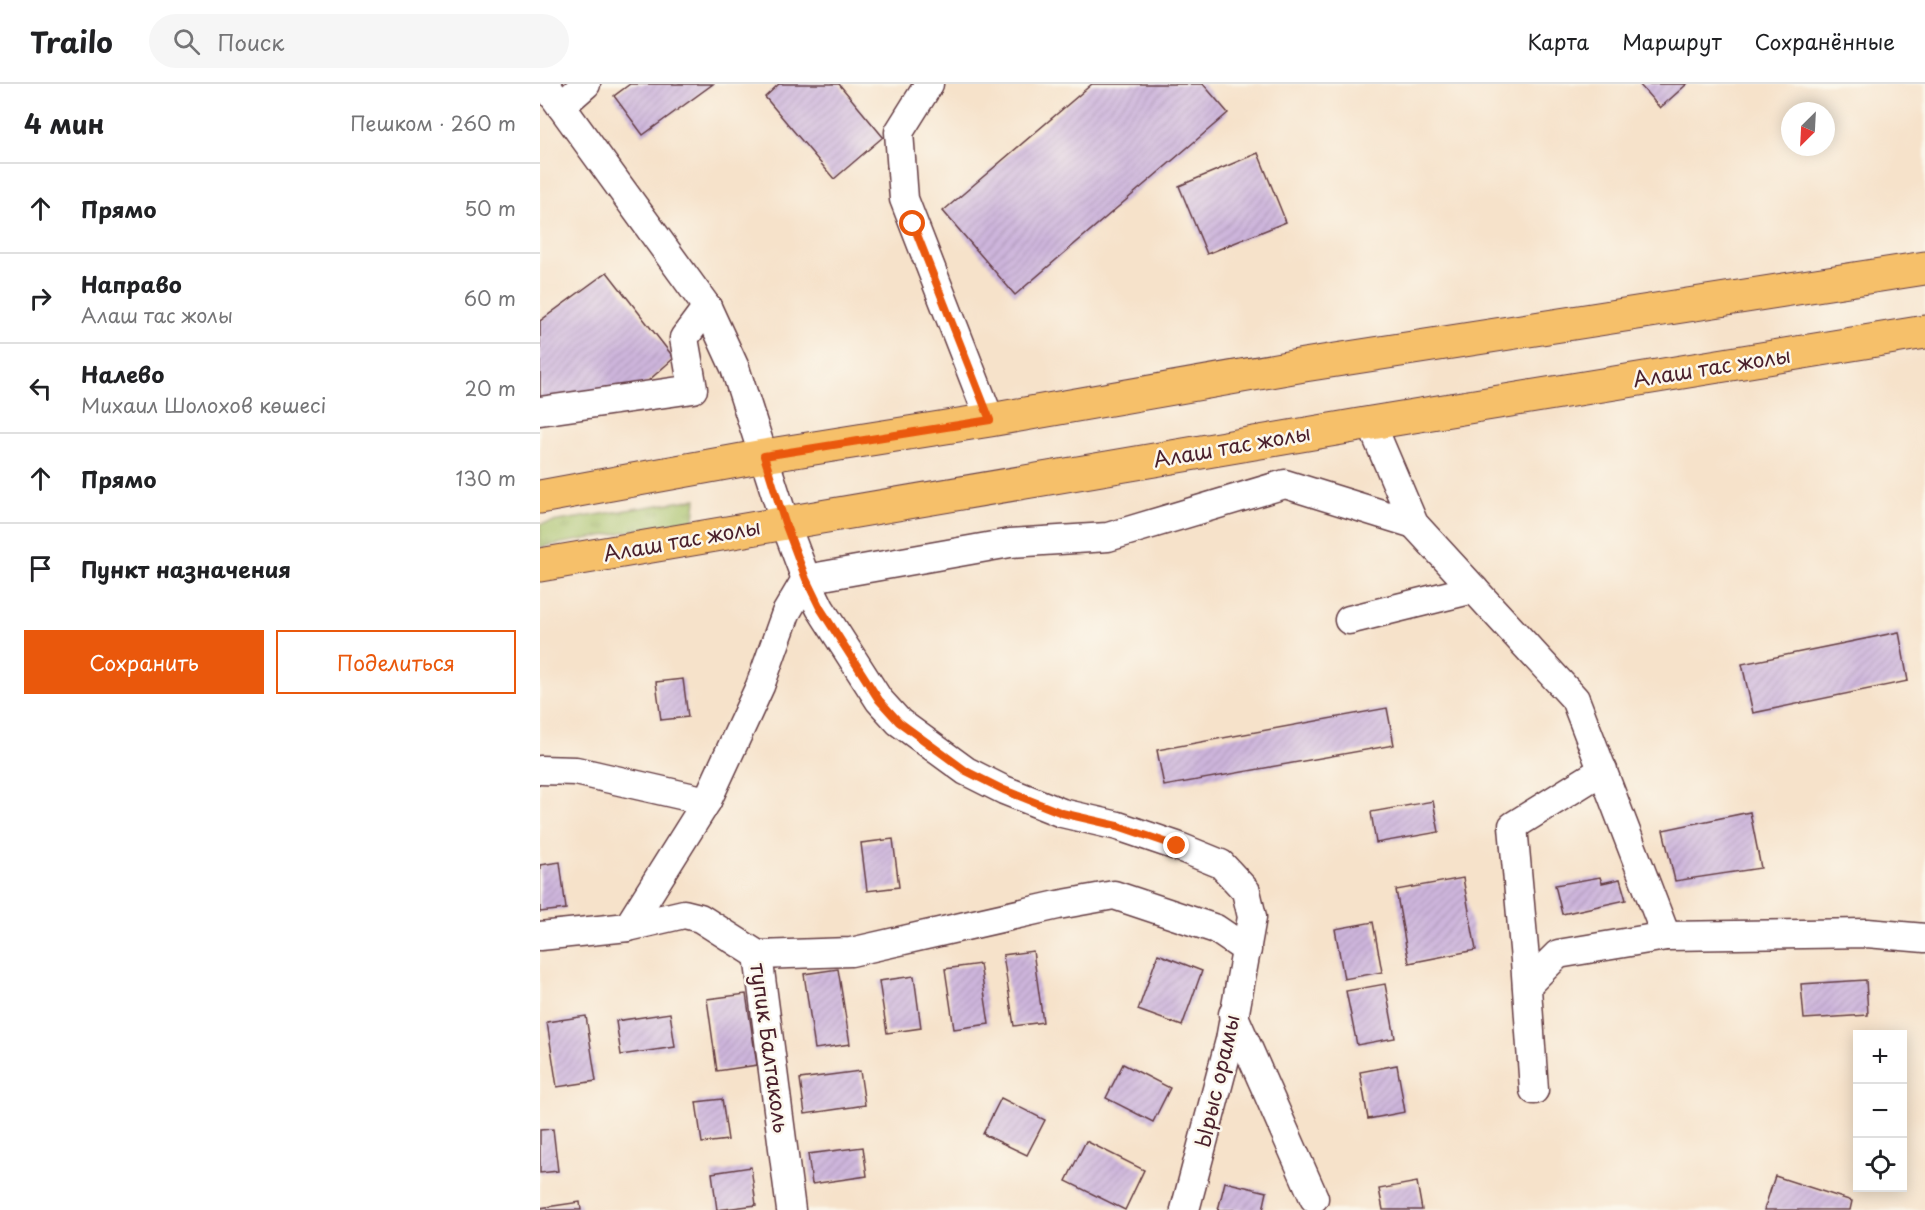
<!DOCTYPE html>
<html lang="ru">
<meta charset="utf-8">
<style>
body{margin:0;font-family:"Playpen Sans",sans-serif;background:#f6f6f6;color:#202124}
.controls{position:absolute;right:18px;bottom:18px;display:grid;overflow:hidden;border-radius:0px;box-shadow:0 3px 15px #0003}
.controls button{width:54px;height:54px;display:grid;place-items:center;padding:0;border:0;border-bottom:2px solid #e0e0e0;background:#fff;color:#202124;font:30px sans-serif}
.compass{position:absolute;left:1241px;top:18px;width:54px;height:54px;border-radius:50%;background:#fff;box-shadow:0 3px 15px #0003;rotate:204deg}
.stop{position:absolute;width:18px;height:18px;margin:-14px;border:4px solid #ea580c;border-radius:50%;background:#fff}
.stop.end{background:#ea580c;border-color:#fff;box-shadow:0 2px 6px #0008}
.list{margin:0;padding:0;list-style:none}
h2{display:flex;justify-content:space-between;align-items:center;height:78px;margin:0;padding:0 24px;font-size:26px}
h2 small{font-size:20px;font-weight:400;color:#757577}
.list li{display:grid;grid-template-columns:39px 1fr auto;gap:18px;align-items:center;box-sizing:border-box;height:90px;padding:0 24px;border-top:2px solid #e0e0e0}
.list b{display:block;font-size:22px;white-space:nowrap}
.list p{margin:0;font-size:20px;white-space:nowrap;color:#757577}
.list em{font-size:20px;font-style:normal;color:#757577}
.actions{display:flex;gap:12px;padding:18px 24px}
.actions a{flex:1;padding:14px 0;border:2px solid #ea580c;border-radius:0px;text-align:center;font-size:21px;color:#ea580c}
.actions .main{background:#ea580c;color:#fff}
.icon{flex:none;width:33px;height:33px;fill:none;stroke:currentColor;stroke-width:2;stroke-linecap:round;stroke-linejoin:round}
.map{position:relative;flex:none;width:1385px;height:1126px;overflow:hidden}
header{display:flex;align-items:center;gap:36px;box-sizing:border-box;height:84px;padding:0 30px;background:#fff;border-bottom:2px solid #e0e0e0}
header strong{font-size:28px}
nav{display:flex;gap:33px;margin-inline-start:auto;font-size:21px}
.search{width:420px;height:54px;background:#f6f6f6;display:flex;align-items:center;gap:15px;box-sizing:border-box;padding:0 21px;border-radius:33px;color:#757577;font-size:22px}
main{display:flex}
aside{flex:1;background:#fff}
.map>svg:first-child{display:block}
.grass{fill:url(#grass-tufts);stroke:#786f48;stroke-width:1.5}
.building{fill:url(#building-hatch)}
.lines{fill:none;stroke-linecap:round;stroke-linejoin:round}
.minor-casing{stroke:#643c43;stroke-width:31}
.major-casing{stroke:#643c43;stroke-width:35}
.minor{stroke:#fff;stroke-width:28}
.major{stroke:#f6c06b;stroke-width:33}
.route{stroke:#ea580c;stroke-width:8}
.labels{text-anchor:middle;stroke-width:5;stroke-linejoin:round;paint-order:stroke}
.street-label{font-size:21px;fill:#4a1f2b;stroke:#fbf7ec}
</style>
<header>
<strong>Trailo</strong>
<div class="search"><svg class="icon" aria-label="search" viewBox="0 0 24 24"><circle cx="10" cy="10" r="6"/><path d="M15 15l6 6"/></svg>Поиск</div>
<nav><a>Карта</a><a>Маршрут</a><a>Сохранённые</a></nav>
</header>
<main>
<aside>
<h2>4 мин<small>Пешком · 260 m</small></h2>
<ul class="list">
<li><svg class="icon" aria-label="ahead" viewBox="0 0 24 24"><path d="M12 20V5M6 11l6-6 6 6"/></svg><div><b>Прямо</b></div><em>50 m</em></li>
<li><svg class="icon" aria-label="right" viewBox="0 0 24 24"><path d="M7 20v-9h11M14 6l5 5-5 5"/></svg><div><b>Направо</b><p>Алаш тас жолы</p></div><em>60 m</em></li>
<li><svg class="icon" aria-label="left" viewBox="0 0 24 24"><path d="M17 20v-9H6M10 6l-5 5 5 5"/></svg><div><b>Налево</b><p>Михаил Шолохов көшесі</p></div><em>20 m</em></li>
<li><svg class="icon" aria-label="ahead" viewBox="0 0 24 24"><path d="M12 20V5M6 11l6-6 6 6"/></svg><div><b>Прямо</b></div><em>130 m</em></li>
<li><svg class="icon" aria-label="arrive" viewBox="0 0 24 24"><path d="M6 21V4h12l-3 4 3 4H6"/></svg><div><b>Пункт назначения</b></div></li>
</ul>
<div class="actions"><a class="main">Сохранить</a><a>Поделиться</a></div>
</aside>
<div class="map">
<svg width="1385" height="1126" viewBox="0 0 1385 1126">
<defs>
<pattern id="grass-tufts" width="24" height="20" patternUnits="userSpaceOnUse" patternTransform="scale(1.5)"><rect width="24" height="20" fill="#a5bf66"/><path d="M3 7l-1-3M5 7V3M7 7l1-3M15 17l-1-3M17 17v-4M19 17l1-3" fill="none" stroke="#889b54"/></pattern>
<pattern id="building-hatch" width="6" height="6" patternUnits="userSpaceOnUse" patternTransform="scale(1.5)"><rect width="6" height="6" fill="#cdb5dc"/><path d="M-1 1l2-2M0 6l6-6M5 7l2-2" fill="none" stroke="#b29bbd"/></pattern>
</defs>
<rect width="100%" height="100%" fill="#fbf7ec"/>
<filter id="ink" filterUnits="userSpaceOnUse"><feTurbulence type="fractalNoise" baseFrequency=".0167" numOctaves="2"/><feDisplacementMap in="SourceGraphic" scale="12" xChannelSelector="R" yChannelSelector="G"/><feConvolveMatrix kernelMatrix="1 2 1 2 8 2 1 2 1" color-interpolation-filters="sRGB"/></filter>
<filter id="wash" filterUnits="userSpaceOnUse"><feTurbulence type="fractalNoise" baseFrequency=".008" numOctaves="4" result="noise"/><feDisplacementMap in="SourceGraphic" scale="24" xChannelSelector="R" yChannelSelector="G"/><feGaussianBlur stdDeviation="1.35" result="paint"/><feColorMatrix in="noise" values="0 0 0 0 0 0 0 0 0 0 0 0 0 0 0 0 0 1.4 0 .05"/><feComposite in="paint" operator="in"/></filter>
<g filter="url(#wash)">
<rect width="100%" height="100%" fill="#f6e2ca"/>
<polygon class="grass" points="156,415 154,436 0,463 0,440"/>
<g id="blocks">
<g class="building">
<polygon points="90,0 173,0 103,51 74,12"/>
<polygon points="239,0 299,0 343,53 294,95 225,13"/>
<polygon points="552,0 663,0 688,29 475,211 403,127"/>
<polygon points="1099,0 1147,0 1120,24"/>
<polygon points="718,69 746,138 667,170 639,102"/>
<polygon points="67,188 134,274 99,305 0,321 0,237"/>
<polygon points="1359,548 1368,597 1213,629 1202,580"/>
<polygon points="143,595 148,633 121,636 116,598"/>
<polygon points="847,624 854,661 624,702 617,666"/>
<polygon points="893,717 899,748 836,759 831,728"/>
<polygon points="1210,728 1221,784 1135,797 1123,746"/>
<polygon points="353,755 359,803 327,807 321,759"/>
<polygon points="20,778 26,825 0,828 0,781"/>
<polygon points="1060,793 1062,799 1080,795 1086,816 1022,830 1015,801"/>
<polygon points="923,794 936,866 869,879 856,806"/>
<polygon points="833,838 842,888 804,895 795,845"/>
<polygon points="493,867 503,938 474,942 463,871"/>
<polygon points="618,870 662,887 642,942 598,926"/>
<polygon points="440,880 449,940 414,945 405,885"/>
<polygon points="298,885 310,960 275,965 264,890"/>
<polygon points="374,892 381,944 347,949 339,897"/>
<polygon points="1326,896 1328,931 1264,935 1261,900"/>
<polygon points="845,900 855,954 817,961 806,907"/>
<polygon points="206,910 217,981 177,987 167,915"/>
<polygon points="130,929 135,963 81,971 76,937"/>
<polygon points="46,932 56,997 17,1003 7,938"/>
<polygon points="583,980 630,1004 613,1038 566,1014"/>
<polygon points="857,981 865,1028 828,1035 820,988"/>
<polygon points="320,987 325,1021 265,1030 260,995"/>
<polygon points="461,1014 505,1036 487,1071 443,1050"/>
<polygon points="182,1015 188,1056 162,1059 156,1018"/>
<polygon points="13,1045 18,1087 0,1089 0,1046"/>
<polygon points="546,1057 604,1086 585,1126 526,1097"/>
<polygon points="323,1063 327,1092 272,1100 268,1070"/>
<polygon points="211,1083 216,1121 177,1126 172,1089"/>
<polygon points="1235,1092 1312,1117 1310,1126 1224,1126"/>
<polygon points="685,1098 727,1108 723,1126 678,1126"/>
<polygon points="877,1098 882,1126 843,1126 839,1105"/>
<polygon points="40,1118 41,1126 0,1126 0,1124"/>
</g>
</g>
</g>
<g filter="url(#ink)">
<use href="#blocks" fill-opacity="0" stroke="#643c43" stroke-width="1.5"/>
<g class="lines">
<defs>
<g id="minor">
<polyline points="5,0 167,223 195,284 245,439 266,495 280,524 339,616 359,638 426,687 464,706 522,729 578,742 637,762 681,780 706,807 712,833 690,956 645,1126"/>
<polyline points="389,0 359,48 364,115 450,336"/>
<polyline points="21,22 46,0"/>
<polyline points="0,327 153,305 144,254 167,223"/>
<polyline points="831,339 874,440 1035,615 1126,852 1327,849 1385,854"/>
<polyline points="809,536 934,505"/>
<polyline points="0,686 36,687 167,717"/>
<polyline points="88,843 144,830 160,834 218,871 251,1126"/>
<polyline points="0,852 88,843 167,717 220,602 246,529 266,495 470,459 568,453 745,400 874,440"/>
<polyline points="218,871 311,868 518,821 574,811 676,845 707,866"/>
<polyline points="987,901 1018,870 1126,852"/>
<polyline points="693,930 774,1114"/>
<polyline points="994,1006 985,876 973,742 1063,686"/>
</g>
<g id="major">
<polyline points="0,413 224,372 450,336 764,281 1385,184"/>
<polyline points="0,481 831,339 1385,248"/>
</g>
</defs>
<use href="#minor" class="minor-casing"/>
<use href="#major" class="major-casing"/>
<use href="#minor" class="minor"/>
<use href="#major" class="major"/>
</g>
</g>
<g class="lines" filter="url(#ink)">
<polyline class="route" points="373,140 450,336 224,372 245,439 266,495 280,524 339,616 359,638 426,687 464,706 522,729 578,742 637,762"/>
</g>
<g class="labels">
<g class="street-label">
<text transform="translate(1172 284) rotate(-9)" y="7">Алаш тас жолы</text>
<text transform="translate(692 363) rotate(-10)" y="7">Алаш тас жолы</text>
<text transform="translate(142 457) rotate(-10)" y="7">Алаш тас жолы</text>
<text transform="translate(229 964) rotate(82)" y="7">тупик Балтаколь</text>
<text transform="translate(678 997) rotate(-77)" y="7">Ырыс орамы</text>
</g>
</g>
</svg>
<div class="controls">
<button>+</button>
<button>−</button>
<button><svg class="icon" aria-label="locate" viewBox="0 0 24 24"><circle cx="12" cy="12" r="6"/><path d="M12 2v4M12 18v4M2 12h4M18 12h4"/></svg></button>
</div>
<svg class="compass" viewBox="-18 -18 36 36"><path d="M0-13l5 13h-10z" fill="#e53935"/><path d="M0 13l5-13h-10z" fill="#757577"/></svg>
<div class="stop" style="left:373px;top:140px"></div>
<div class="stop end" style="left:637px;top:762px"></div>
</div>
</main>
